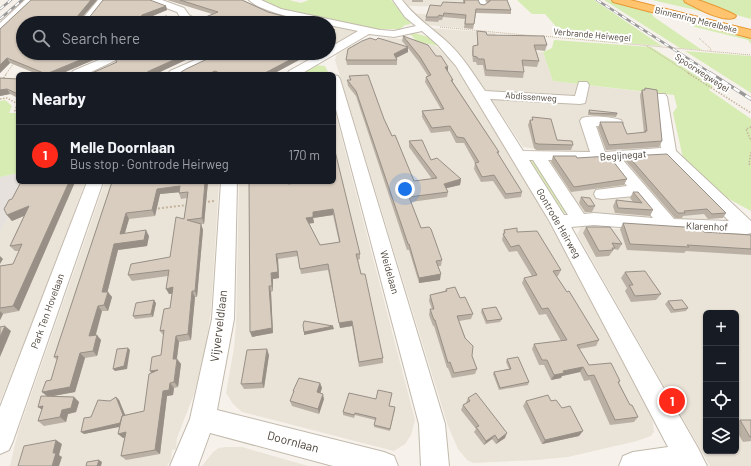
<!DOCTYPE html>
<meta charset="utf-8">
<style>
body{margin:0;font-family:Barlow,sans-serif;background:#242831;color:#f1f3f6}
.controls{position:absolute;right:12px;bottom:12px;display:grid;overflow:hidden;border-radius:6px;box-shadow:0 1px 3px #0004}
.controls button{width:36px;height:36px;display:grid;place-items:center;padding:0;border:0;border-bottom:1px solid #363941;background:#171b24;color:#f1f3f6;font:20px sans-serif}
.you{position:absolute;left:405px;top:189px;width:14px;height:14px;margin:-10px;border:3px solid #fff;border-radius:50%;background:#1a73e8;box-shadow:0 0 0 6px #1a73e833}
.badge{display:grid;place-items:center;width:26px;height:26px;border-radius:50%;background:#ff2a19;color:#fff;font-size:13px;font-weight:700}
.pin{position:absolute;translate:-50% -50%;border:2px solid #fff;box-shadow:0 1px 4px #0006}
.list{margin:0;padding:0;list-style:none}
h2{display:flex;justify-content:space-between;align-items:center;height:52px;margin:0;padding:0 16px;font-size:17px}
h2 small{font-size:13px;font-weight:400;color:#9ea1a6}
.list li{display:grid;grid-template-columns:26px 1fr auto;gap:12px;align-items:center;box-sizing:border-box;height:60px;padding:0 16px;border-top:1px solid #363941}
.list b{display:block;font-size:15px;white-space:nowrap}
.list p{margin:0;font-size:13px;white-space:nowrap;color:#9ea1a6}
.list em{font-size:13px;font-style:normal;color:#9ea1a6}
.icon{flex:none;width:22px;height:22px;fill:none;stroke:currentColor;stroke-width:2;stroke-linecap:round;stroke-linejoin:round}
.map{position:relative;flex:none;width:751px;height:466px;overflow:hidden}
.search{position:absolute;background:#171b24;box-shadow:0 1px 3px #0004;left:16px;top:16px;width:320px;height:44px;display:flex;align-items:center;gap:10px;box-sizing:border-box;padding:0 14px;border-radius:22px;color:#9ea1a6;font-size:15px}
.panel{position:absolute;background:#171b24;box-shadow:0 1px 3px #0004;left:16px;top:72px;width:320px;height:112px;border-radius:6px}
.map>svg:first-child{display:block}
.residential{fill:#eae3d8;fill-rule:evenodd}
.industrial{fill:#e6e1dc}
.green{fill:#d6ecb2}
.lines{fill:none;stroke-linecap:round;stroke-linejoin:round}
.minor-casing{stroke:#c2b9ac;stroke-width:2}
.highway-casing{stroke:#e79834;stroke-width:2}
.path-far2{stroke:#c5b49d;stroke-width:1;stroke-dasharray:1 1;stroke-linecap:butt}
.path-far1{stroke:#c5b49d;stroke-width:1.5;stroke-dasharray:1.5 1.5;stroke-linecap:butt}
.path{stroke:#c5b49d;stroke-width:2;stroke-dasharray:2 2;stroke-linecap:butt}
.minor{fill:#fff;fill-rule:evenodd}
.highway{fill:#ffc46d;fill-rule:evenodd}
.rail-far1-casing{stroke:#999;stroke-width:2.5}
.rail-casing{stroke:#999;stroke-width:3.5}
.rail-far1{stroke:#fff;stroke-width:1.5;stroke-dasharray:5;stroke-linecap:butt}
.rail{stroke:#fff;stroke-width:2.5;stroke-dasharray:7;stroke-linecap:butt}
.wall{fill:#bbb0a4;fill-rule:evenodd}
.shaded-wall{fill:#989086}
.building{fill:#d9cdbf;stroke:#989086;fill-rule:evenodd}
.labels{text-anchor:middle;stroke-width:4;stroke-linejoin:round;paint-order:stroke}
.far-street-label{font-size:9px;fill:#4b4238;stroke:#fff}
.street-label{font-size:10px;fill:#4b4238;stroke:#fff}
.near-street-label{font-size:12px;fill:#4b4238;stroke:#fff}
</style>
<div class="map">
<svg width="751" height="466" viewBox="0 0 751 466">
<rect width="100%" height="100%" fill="#f6f2eb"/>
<g class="residential">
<polygon points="404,0 477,0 478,7 405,6"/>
<polygon points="411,13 469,18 475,20 473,29 426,25"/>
<polygon points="329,25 358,31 358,33 329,49"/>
<polygon points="430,28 495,33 504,51 543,52 553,81 654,93 663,147 654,148 723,218 685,221 578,216 544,158 537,149 523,147 469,66 452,47"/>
<polygon points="384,38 403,39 436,46 449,59 477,98 504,142 564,250 643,398 653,422 654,432 651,436 637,441 568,457 537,460 473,463 467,460 458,449 448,426 335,60 337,54 355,44 368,40"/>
<polygon points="334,108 415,420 411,435 405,444 394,451 242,412 233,404 226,393 234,348 236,325 239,182 334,182"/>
<polygon points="27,182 85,182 49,283 0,402 0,232"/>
<polygon points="105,182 219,182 211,311 206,345 194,394 177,438 176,449 172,450 171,460 167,466 10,466 18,432"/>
<path d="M581,227L751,237V466H710L577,234ZM706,313H736V451H706Z"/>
<polygon points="226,447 242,447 308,466 202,466 213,452 219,448"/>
</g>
<polygon class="industrial" points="18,173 18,182 27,182 0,232 0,177"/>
<g class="green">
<polygon points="257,0 289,0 301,3 309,0 391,0 411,24 405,25 400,29 373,29 281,10"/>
<polygon points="517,0 594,0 662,46 566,38 545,14 532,14"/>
<polygon points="604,0 611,0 648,10 654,17 702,50 680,48"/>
<polygon points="652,0 687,0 715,12 739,20"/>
<polygon points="696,0 751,0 751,19 733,14"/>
<polygon points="684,19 751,36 751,44 748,40 695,27 684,21"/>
<polygon points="415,33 428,37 439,46 413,41 415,39 410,34"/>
<polygon points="554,40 651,47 713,86 709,90 751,119 751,211 716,192 683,158 673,113 677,107 674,95 553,81 543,52 552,48"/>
<polygon points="685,51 751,56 751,93"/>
<polygon points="314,65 325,66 329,74 297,74"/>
<polygon points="5,100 12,106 9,113 18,113 18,173 0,177 0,101"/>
<polygon points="530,160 535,160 569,214 564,213"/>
</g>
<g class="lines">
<defs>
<g id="minor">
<polygon points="25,0 34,0 4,30 0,31 0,23"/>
<polygon points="98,0 104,0 105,2 89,23 79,23"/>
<path d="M149,0H162L184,8L189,15L203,23C191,23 183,23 177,12L150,2Z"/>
<path d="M249,0H261L281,9L380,30L394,31L416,26L405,17L393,0H402C414,16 430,27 445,40C461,54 473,73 485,91L575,96L579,82H587L589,85L585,103L580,104L490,99L523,151L590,152L580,121L582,118C593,115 610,117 621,120L623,123L621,126L616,127L596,126L605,152L661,148L655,97L657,94H665L667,97L676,151L751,221V233L747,234L669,231L594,225L571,227L698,448L707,466H619L623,456L633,452L668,447L550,222L456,66L438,45L422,31L394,37L369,34L301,74H287L289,71L321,53H329V48L358,31L329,25V23C312,23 260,12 249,0ZM665,157L729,221L674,219L622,159ZM529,160H533L568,215H564ZM548,160H607L627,186L596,190L594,194L596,198L602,199L635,196L653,218L594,213L584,214Z"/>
<polygon points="477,0 485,0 488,5 483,8 480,7"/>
<polygon points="118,53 133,54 131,56 116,60 87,74 71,74 73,71 108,56"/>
<polygon points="211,53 225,53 224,55 184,74 168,74 170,71"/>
<polygon points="334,75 338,76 340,79 445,424 449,466 421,466 419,424 334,102"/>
<polygon points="87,182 103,182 13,441 9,450 0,454 0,407"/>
<polygon points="221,182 237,182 234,319 217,410 384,452 394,456 398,466 333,466 210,433 198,466 170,466 190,419 212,319"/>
</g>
<g id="highway">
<polygon points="612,0 630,0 751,30 751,38 613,2"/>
<path d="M684,0C688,0 692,0 697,0C702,1 734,13 736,16L734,18C721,22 697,8 685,2Z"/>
</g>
</defs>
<use href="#minor" class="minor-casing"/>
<use href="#highway" class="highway-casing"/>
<g class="path-far2">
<polyline points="440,27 535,36"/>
<polyline points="542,36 751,55"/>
<polyline points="699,38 711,49 710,51"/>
<polyline points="647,46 690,74"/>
<polyline points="6,74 14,63"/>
</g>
<g class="path-far1">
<polyline points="688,73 751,113"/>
<polyline points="0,83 7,73"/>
<polyline points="0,99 7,98 18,104"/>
<polyline points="17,104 15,111 18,112"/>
<polyline points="751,127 746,129 751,141"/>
<polyline points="751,152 749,164 751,165"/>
</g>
<g class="path">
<polyline points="204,202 215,201"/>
<polyline points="154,209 187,205"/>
</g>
<use href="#minor" class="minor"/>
<use href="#highway" class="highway"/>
<defs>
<g id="rail-far1">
<polyline points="597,0 712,74"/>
<polyline points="0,9 11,0"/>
<polyline points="0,19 22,0"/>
</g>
<polyline id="rail" points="710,73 751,99"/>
</defs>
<use href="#rail-far1" class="rail-far1-casing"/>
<use href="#rail" class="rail-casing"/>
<use href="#rail-far1" class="rail-far1"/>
<use href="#rail" class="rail"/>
</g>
<g class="wall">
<polygon points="31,0 97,0 80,19 88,19 166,6 167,10 143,20 188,23 23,23 61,74 37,74 10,63 0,73 0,29"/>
<polygon points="167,0 242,0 268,12 202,20 212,14"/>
<rect x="412" y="0" width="11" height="2"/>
<polygon points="463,0 478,0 480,4 484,5 488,3 486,0 507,0 511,10 511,14 476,13 473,29 464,28 465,19 443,17 442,20 439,20 438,22 425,21 426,17 441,6 463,3"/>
<polygon points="477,31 487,35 547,45 545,51 536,50 539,61 537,67 523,66 524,72 523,78 485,76 483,65 477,65 476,62 473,62 472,52 473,46 477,45"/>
<polygon points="403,36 436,56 448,67 448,72 453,80 453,82 499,152 498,154 522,192 521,197 505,199 493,181 481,182 474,169 475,163 464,143 456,143 450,131 431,133 422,117 422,111 441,109 425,82 426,77 428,76 419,62 408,48 408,52 396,58 397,60 397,65 347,65 346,60 407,47 402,41"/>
<polygon points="312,53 273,74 178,74"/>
<polygon points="349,76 384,119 414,181 432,179 409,147 409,141 431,160 461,179 460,185 446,188 448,192 447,197 411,202 421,228 442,260 441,266 438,266 440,280 419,283 409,250 407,250 356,96 348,86 347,80 350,80"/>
<polygon points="0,78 18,79 18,98 10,94 0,96"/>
<polygon points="645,88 662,141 659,147 606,150 598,128 600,122 627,134 644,133 640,95 642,90 644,90"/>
<polygon points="589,110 617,114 616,117 588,115 588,113"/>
<polygon points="532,117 557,140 573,145 571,150 536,150 534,148 528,125 530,120 532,120"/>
<polygon points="553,156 577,158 627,179 624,185 571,192 551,162"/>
<polygon points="628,156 726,213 723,218 708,219 704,214 683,216 682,218 675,218 625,160"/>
<polygon points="21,182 75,182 19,311 3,314 0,320 0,266 13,264 19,251 15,251 10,246 24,216 12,221 7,215 12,199"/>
<polygon points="112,182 208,182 204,224 201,224 203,230 197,297 195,297 191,340 179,342 177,359 181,364 178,387 174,388 173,395 167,396 160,454 126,460 121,456 125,437 123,438 120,426 84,434 91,417 110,401 116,397 119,400 125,415 144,411 152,373 150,371 161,355 164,336 160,331 170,308 172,294 169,294 168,276 132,281 128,275 170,257 184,219 187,198 181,199 179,193 179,192 160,194 155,216 129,219 125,233 149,236 147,246 118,250 107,292 112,297 108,311 102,311 95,335 101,340 97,356 85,358 75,392 52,396 74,397 79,402 76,412 68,414 66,422 44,426 38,421 42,409 38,407 47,396 42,392 51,380 57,360 54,357"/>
<path d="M334,182L360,254V259L358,260L383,358V363L359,367L352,326L340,328L328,270L301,274L298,256L278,259L279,278L273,279V291L271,292L273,333L252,337L293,183ZM333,215L339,242L320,245L309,223H314L313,218Z"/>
<polygon points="633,192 653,210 650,216 615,213 613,206 616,200 633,202 630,198"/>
<polygon points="581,197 595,206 592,212 585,212 579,203"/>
<polygon points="623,223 704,232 751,235 751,255 686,251 684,253 627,250 620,229"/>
<polygon points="586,227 622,244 618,250 614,249 609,256 596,257 583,233"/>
<polygon points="504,230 517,232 561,270 558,276 556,276 599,340 596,346 579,349 589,365 620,381 619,383 630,405 638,417 634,422 610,425 590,380 584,381 580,372 562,376 561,378 551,380 544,365 539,365 532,349 534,344 561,341 546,314 539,315 522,283 524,278 532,276 517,251 509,252 502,240"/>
<polygon points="625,272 661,294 656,300 631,302 625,291 627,288 621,278"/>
<polygon points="446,289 460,298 473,314 471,319 459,321 477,369 475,374 452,378 448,368 447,368 434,326 433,326 429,315 430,309 432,309 429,301 430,295 445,291"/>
<polygon points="668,301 688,308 686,311 671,313 665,304"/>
<polygon points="156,303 153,317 135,319 133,316"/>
<polygon points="482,309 502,319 500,322 486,324 481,312"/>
<polygon points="269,355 264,388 244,389 241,384"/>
<polygon points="507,359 529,382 528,385 499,390 493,374 494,372 509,369 506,362"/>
<polygon points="320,383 322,388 320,393 324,399 319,414 292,406 290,401 294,394 293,391"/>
<polygon points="392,393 389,406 395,409 390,431 374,427 375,420 355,415 354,418 343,415 343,412"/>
<polygon points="468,398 505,438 496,444 492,439 484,445 474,432 476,429 461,410 463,405 466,403"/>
<polygon points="526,401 551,401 562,408 579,436 542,444 523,406"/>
<polygon points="740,420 751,420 751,441 743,442 736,430 736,423"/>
</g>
<g class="shaded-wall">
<polygon points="91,0 97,0 78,22 76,20 76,18"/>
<polygon points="166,6 167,10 143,20 139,20 142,15"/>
<polygon points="335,30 335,35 329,38 329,33"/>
<polygon points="408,47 408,52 394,59 394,54"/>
<polygon points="97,53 110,53 61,74 46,74"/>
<polygon points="189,53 201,53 156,74 144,74 149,71"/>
<polygon points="303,53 312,53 273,74 263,74"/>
<polygon points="7,58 10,63 0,73 0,65"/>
<polygon points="445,67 448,67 448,72"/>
<polygon points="215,71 216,74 208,74"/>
<polygon points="7,89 10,94 0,96 0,90"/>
<polygon points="461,179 460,185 443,189 444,184"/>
<polygon points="69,182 75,182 19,311 13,306"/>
<polygon points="205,182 208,182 204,224 202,218"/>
<polygon points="180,186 182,192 160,194 155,216 152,210 157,189"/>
<polygon points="29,206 33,212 12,221 7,215"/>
<polygon points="333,209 333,215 313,218 313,212"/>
<polygon points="126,213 129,219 123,239 120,234"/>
<polygon points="313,217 314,223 307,224 306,218"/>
<polygon points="201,224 203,230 197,297 195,291"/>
<polygon points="146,230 149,236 147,246 118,250 106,298 102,292 114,244"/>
<polygon points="276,254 278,259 279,278 273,279 273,291 272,286 271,273"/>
<polygon points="0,256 3,259 0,264"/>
<polygon points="441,274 440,280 419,283 419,278"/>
<polygon points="269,286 271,292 273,333 252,337 250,332"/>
<polygon points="173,287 176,293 169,294 166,289"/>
<polygon points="192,291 195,297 191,340 188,334"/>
<polygon points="108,292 112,297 108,311 104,305"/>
<polygon points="154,300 156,303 153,317 151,314"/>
<polygon points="98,306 102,311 94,342 89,336"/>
<polygon points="0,311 3,314 0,320"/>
<polygon points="352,321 352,326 340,328 339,323"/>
<polygon points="5,326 11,331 0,357 0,337"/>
<polygon points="333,326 334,329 304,335 304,332"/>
<polygon points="97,335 101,340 97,356 93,351"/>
<polygon points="176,336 179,342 176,364 173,359"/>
<polygon points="128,348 130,350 127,369 115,371 113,369"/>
<polygon points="267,349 269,355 264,388 262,383"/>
<polygon points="80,353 85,358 75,392 48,397 42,392"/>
<polygon points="177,359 181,364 178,387 174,382"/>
<polygon points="583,367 580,372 562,376 561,378 551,380 554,375 563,371"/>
<polygon points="158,370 154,376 150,371"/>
<polygon points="170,383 174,388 173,395 167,396 160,454 155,450 163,391"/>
<polygon points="320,383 322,388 319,397 317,392"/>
<polygon points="323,394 324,399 319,414 318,409"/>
<polygon points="74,397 79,402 76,412 68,414 66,422 60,417 62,410"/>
<polygon points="116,397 119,400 126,417 124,426 84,434 81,432"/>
<polygon points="43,406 44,411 38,407"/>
<polygon points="583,431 579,436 542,444 545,440"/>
<polygon points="126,432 131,436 123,438 118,434"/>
<polygon points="507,433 505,438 496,444 498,440"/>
<polygon points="495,435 492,439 484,445 486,441"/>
<polygon points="56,440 62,444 59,455 62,457 59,466 52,466 53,453"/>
<polygon points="99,460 102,462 101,466 97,466"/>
</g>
<g class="building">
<polygon points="31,0 91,0 76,18 76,20 88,19 103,0 150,0 166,6 142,15 139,20 154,20 166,16 188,23 23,23 23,53 97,53 46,74 7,58 0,65 0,29"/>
<polygon points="180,0 242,0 268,12 308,23 189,23 197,20 202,20 203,18 218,12"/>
<polygon points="464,0 478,0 480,4 484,5 490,1 490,0 507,0 511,10 476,9 474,24 465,24 466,15 444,13 443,16 439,15 438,17 426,17 430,5 441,6 443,2 465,3"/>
<polygon points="329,29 335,30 329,33"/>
<polygon points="477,31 486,32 487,35 544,36 547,45 534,45 539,61 522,60 524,72 486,70 484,59 478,59 477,57 473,56 473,46 478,45"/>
<polygon points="403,36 428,45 436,56 441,56 448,67 445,67 453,80 451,80 499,152 497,152 522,192 506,194 494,175 482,177 475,163 479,162 464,138 457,137 450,126 432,128 422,111 444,109 426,77 431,75 420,57"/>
<polygon points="370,38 376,40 378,38 408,47 394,54 397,60 346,60 348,49 362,41"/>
<polygon points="128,53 189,53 149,71 144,74 90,74 117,62 114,57"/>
<polygon points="220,53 303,53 263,74 222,74 215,71 208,74 178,74 186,69"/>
<polygon points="368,75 384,119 392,136 395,135 414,181 437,178 409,141 422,140 431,160 437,158 461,179 444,184 448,192 409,197 421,228 429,227 431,229 442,260 436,261 441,274 419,278 409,244 408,244 356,91 347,80 351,80 349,76"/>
<polygon points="0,78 18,79 18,94 7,89 0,90"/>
<polygon points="645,88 657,90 662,141 609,145 600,122 622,122 627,134 646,132 645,131 647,131 642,90 645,90"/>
<polygon points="589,110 617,113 617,114 590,113"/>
<polygon points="532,117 551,119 557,140 572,141 573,145 538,144 535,143 530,120 533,120"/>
<path d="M334,147L360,254H356L361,274H365L383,358L359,362L352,321L339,323L328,264L300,269L297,251L276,254L278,272L271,273L272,286H269L272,328L250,332L249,182H289L288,184L302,182H334ZM333,209L340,242L320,245L306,218L313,217V212Z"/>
<polygon points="667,154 726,213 712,214 707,209 684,211 685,213 678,213 628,156"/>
<polygon points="553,156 576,156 577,158 609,156 627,179 574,187"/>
<polygon points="21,182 69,182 13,306 0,308 0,266 13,264 22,244 10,246 29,206 7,215 4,209 9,200 12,199"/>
<polygon points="112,182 205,182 202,218 187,220 201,224 195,291 192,291 188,334 176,336 173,359 177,359 174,382 170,383 169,390 163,391 155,450 121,456 126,432 118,434 122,416 144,411 149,374 158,370 150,371 152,357 161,355 164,330 160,331 164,309 170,308 173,287 166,289 169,270 128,275 131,264 170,257 176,217 184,219 188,192 179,193 180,186 157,189 152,210 126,213 120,234 146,230 144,240 114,244 102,292 108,292 104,305 98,306 89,336 97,335 93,351 80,353 70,387 42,392 46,381 51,380 58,356 54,357"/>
<polygon points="633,192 638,192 653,210 618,208 616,200 642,203"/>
<polygon points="581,197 590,198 595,206 588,206"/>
<polygon points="623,223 700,228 704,232 751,235 751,249 687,245 689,247 630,244"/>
<polygon points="586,227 610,227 622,244 612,243 615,248 612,248 613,250 599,251"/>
<polygon points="517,228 517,232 537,231 561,270 553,271 567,292 569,291 599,340 577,345 589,365 611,363 620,381 618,382 630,405 632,405 638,417 615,420 594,375 588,376 583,367 563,371 564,373 554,375 547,360 542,360 534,344 567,340 548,308 542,309 524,278 537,275 519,245 511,247 503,234 505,233 504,230"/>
<polygon points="645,271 661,294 635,296 629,285 633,285 625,272"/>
<polygon points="455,287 460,298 465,297 473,314 457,316 465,338 473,346 472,356 477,369 454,373 450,362 448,363 435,320 434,320 430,309 434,309 430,295 447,291 446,289"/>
<polygon points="154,300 151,314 133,316 136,303"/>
<polygon points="682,300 688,308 674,310 668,301"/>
<polygon points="496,307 502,319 487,321 482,309"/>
<polygon points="304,321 333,326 304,332 303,325"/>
<polygon points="5,326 0,337 0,327"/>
<polygon points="128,348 124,366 113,369 117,349"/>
<polygon points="267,349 262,383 241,384 247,350"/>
<polygon points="518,357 529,382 500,388 494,372 511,369 507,359"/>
<polygon points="299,378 320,383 317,392 323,394 318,409 290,401 294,391 293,391"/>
<polygon points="378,390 392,393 389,406 395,407 390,429 374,425 376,418 355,413 354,415 343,412 349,393 376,399"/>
<polygon points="476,393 507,433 498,440 495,435 486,441 476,427 479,426 463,405 470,401 468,398"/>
<polygon points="548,395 551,401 556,400 562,408 570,406 583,431 545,440 526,401"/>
<polygon points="41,396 74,397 71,408 62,410 60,417 38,421 43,406 38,407"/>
<polygon points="116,397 123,415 122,416 120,423 81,432 84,418 91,417 98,400 110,401"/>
<polygon points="740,420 751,420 751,437 750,437"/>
<polygon points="56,440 53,453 56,453 52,466 18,466 24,446"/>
<polygon points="99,460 97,466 86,466 87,462"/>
</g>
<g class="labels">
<g class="far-street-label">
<text transform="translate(696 20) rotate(14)" y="3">Binnenring Merelbeke</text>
<text transform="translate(592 35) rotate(5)" y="3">Verbrande Heiwegel</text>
<text transform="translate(702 73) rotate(33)" y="3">Spoorwegwegel</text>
<text transform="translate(531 97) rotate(4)" y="3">Abdissenweg</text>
</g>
<g class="street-label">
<text transform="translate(623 155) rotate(-4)" y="4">Begijnegat</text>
<text transform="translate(559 223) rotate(60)" y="4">Gontrode Heirweg</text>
<text transform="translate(707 226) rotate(2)" y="4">Klarenhof</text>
<text transform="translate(390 272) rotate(74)" y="4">Weidelaan</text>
<text transform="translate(47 311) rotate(-70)" y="4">Park Ten Hovelaan</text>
</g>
<g class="near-street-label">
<text transform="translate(219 326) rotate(-83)" y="4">Vijverveldlaan</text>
<text transform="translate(293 442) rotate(15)" y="4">Doornlaan</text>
</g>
</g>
</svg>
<div class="controls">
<button>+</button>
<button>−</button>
<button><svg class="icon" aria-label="locate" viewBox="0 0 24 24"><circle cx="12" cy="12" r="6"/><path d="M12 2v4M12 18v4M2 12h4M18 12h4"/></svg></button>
<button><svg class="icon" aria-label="layers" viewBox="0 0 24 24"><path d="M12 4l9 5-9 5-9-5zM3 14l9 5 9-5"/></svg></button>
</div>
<div class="you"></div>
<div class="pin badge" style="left:672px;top:401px">1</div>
<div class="search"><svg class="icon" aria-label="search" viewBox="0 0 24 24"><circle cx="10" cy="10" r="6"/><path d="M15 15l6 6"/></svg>Search here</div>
<section class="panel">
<h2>Nearby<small></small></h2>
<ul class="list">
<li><span class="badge">1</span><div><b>Melle Doornlaan</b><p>Bus stop · Gontrode Heirweg</p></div><em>170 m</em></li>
</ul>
</section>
</div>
